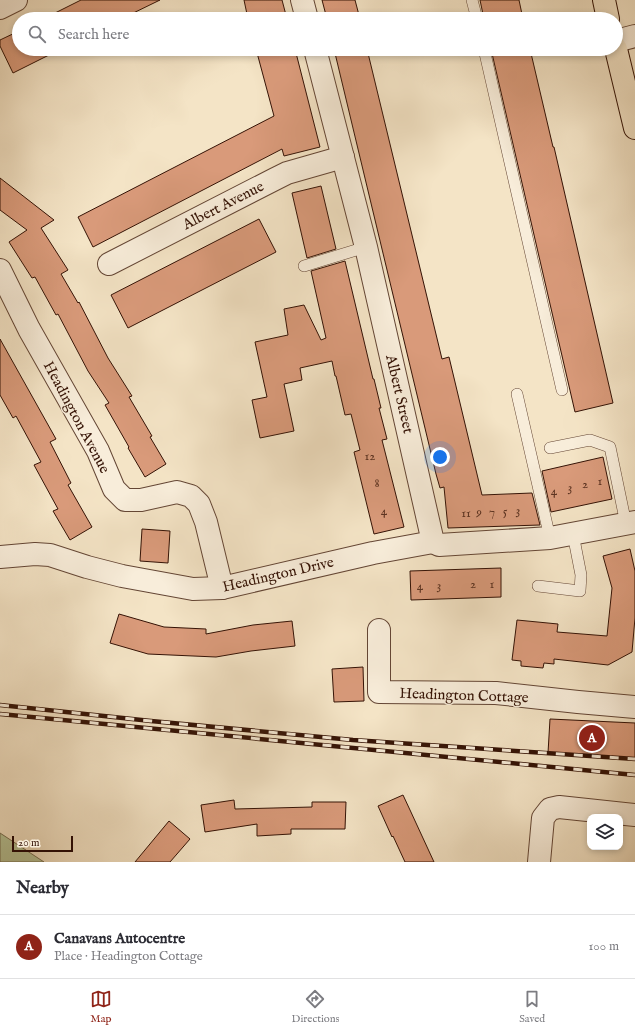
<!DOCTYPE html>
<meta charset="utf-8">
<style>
body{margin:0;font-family:"IM FELL English",serif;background:#f7f7f7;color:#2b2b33}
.controls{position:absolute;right:12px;bottom:12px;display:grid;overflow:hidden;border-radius:8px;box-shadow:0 2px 6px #0003}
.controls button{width:36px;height:36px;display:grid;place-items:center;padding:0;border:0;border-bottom:1px solid #e1e1e2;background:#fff;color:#2b2b33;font:20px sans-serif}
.scale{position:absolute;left:12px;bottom:10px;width:61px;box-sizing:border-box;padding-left:4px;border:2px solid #341205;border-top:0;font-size:11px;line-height:14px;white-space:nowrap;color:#341205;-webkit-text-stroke:3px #f8edda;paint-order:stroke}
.you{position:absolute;left:440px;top:457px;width:14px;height:14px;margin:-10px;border:3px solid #fff;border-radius:50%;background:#1a73e8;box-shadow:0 0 0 6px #1a73e833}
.badge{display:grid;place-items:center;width:26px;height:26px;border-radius:50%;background:#8f2418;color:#fff;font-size:13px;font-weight:700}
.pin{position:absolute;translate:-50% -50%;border:2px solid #fff;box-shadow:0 1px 4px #0006}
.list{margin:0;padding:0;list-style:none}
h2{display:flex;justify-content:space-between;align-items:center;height:52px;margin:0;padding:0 16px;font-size:17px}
h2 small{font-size:13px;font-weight:400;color:#7c7c81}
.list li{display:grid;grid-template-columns:26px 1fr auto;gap:12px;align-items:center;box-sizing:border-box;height:64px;padding:0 16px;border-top:1px solid #e1e1e2}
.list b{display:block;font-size:15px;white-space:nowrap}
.list p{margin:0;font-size:13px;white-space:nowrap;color:#7c7c81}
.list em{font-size:13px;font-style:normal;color:#7c7c81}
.icon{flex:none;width:22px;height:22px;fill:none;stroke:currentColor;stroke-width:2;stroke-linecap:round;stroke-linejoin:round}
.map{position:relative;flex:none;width:635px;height:862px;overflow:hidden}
.search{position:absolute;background:#fff;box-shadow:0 2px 6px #0003;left:12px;right:12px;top:12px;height:44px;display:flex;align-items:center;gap:10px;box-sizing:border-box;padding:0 14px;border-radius:22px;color:#7c7c81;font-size:15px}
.sheet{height:116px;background:#fff}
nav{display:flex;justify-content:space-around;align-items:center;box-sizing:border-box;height:56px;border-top:1px solid #e1e1e2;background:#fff;font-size:11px;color:#7c7c81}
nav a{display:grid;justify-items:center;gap:2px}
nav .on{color:#8f2418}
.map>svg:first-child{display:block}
.green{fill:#b6c599;stroke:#756c4f}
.building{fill:#d99a7a;stroke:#341205}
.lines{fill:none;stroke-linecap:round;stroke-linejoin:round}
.service-casing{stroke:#644635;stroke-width:12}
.minor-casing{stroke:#644635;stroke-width:24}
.primary-casing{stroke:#341205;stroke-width:24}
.service{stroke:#f8edda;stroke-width:11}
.minor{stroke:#f8edda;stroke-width:22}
.primary{stroke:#f4e4c6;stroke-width:22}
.rail-casing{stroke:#341205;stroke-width:4.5}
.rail{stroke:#f8edda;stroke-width:3;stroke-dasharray:9;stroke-linecap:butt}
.labels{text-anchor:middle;stroke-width:3;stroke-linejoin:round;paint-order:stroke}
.number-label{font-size:13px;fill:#5d3422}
.street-label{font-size:15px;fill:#341205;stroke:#f8edda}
</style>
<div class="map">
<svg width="635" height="862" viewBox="0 0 635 862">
<rect width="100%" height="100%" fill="#f4e4c6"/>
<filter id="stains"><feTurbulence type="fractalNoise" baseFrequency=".005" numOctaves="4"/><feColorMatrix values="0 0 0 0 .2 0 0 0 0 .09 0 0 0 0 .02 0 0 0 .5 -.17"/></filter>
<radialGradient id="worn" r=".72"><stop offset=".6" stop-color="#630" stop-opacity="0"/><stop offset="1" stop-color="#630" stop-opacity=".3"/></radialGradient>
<polygon class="green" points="0,833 44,862 0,862"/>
<g class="building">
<polygon points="81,0 160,0 121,19 43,19"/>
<polygon points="244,0 282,0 287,19 248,19"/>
<polygon points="322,0 355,0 360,19 327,19"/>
<polygon points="480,0 519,0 523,19 484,19"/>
<polygon points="19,31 19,49 61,49 13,73 0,46 0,40"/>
<polygon points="256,49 295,49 320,147 284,156 282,149 93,247 78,217 274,116"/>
<polygon points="334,49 367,49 442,359 449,357 482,495 532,493 540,525 448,528 444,487 440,488 436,474"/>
<polygon points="491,49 530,49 553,147 554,147 613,403 575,412"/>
<polygon points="0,178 54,220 41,228 68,270 61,274 78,303 79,302 108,358 132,396 129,397 152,436 150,437 166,464 145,477 128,448 129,447 105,405 109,403 88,371 58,314 56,315 35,277 32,278 9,242 27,230 0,210"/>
<polygon points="321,186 336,249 307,258 292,193"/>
<polygon points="259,219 276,252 128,328 111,295"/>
<polygon points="345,261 373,379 374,379 381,408 379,408 387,439 382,440 404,527 374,534 354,452 360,450 351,414 345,415 336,376 335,376 332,361 300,368 302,380 284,384 294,431 260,438 252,400 267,397 255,342 288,335 284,309 304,305 321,340 326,338 311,271"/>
<polygon points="0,339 56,439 50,442 71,483 68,485 92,527 70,540 53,511 58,509 34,465 41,462 16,416 13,418 0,395"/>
<polygon points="603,457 612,499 551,512 542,471"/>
<polygon points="142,529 170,531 168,563 140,561"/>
<polygon points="630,549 635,571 635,618 632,652 608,665 554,659 554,664 544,663 543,668 521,666 521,661 512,660 517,620 558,624 557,632 607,636 612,588 603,556"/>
<polygon points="501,568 501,597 411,600 410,571"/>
<polygon points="119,614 164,627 206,629 206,634 253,625 292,621 295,646 251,651 216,657 148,654 110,643"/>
<polygon points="363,667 364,701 334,702 332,669"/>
<polygon points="550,719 635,723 635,758 548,753"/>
<polygon points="403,795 410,810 434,862 405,862 393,836 392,837 378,806"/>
<polygon points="234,800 235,809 312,807 312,802 346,802 345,829 291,829 291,834 257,836 257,824 205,832 201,805"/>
<polygon points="169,821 190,839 170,862 135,862"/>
</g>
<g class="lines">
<defs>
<g id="service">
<polyline points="472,0 477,19"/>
<polyline points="484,49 562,390"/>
<polyline points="304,266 366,247"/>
<polyline points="517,394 550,538"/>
<polyline points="550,448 590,440 610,447 626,524"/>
<polyline points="538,586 580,591 581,575 573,534"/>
</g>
<g id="minor">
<polyline points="302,0 307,19"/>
<polyline points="0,8 16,0"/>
<polyline points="616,41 635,36"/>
<polyline points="315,49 366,247 433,542 439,545 550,538 635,522"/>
<polyline points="109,264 275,179 287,173 343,157"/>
<polyline points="0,270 29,329 98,451 114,489 125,500 141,500 177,492 191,496 199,504 206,522 222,588"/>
<polyline points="0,557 35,554 50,555 87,567 122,576 193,589 222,588 373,553 433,542"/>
<polyline points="379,630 379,692 496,693 578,702 635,707"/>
<polyline points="539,862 543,818 550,809 559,807 635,815"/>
</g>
<g id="primary">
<polyline points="604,0 608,19"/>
<polyline points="616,49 635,128"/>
</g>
</defs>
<use href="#service" class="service-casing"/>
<use href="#minor" class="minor-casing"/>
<use href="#primary" class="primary-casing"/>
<use href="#service" class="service"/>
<use href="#minor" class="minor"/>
<use href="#primary" class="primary"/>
<defs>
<g id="rail">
<polyline points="0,705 151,721 353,740 635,759"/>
<polyline points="0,714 635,775"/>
</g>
</defs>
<use href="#rail" class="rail-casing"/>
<use href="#rail" class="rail"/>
</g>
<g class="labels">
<g class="number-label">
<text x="370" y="460">12</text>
<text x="600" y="485">1</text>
<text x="377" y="487">8</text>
<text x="585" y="488">2</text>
<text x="570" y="491">3</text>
<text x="554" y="495">4</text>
<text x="518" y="514">3</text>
<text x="384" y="515">4</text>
<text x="505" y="515">5</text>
<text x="479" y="516">9</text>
<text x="492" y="516">7</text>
<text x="466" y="517">11</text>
<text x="473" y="588">2</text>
<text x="492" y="588">1</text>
<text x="439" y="589">3</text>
<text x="420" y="590">4</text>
</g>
<g class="street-label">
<text transform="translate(223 205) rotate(-27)" y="5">Albert Avenue</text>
<text transform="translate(400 394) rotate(77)" y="5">Albert Street</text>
<text transform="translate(77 417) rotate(62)" y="5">Headington Avenue</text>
<text transform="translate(278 574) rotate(-13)" y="5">Headington Drive</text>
<text transform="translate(464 695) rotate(2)" y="5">Headington Cottage</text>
</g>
</g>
<rect width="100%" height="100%" filter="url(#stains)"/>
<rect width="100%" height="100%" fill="url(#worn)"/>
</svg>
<div class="controls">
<button><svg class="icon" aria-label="layers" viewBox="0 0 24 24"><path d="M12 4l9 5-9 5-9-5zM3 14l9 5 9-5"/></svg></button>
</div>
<div class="scale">20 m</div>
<div class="you"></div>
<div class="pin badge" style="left:592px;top:738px">A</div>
<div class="search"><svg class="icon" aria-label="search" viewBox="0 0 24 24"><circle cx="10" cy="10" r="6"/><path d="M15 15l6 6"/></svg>Search here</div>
</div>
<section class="sheet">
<h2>Nearby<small></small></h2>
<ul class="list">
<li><span class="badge">A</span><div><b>Canavans Autocentre</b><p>Place · Headington Cottage</p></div><em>100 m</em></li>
</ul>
</section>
<nav>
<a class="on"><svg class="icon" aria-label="map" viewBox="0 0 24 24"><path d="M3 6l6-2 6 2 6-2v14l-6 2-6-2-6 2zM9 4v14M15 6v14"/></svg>Map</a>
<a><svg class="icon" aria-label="directions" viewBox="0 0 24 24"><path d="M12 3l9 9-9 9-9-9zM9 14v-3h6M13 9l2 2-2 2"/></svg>Directions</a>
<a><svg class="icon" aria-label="saved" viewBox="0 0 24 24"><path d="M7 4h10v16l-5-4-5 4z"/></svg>Saved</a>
</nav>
